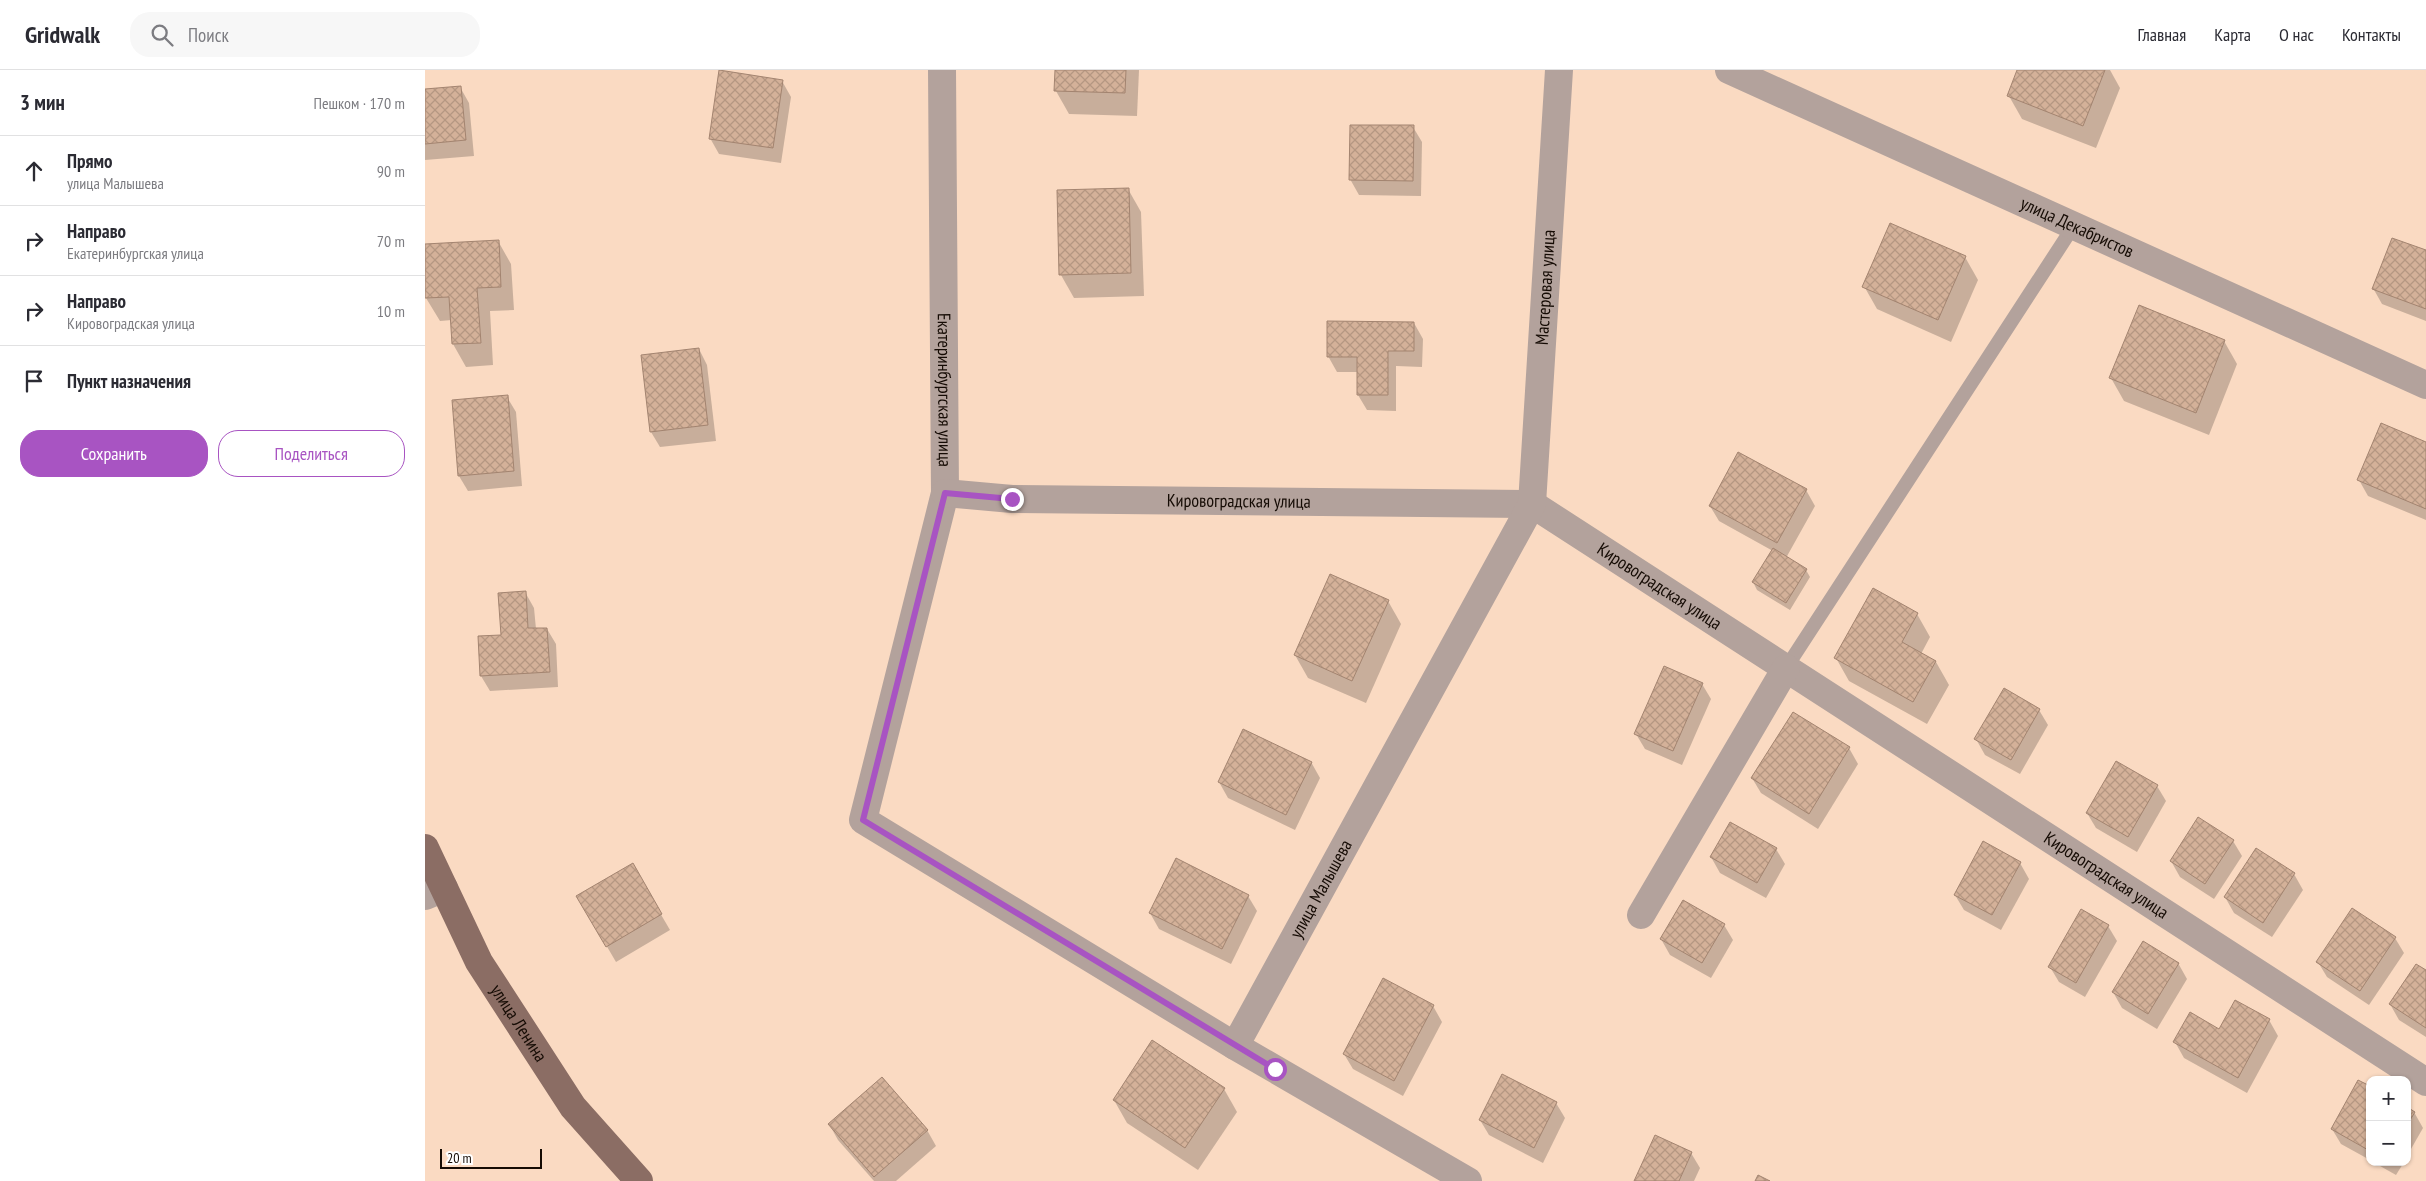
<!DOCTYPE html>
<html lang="ru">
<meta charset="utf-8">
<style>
body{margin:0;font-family:"PT Sans Narrow",sans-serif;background:#f7f7f7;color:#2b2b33}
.controls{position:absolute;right:15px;bottom:15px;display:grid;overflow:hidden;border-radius:10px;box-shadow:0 1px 4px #0004}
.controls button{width:45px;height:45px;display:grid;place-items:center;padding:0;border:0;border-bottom:1px solid #e1e1e2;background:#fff;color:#2b2b33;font:25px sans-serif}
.scale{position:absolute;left:15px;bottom:12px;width:102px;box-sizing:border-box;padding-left:5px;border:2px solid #150b04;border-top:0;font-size:14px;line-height:18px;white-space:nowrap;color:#150b04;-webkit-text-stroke:4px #fff;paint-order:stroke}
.stop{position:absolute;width:15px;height:15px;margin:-11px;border:4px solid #a854c2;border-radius:50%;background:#fff}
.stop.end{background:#a854c2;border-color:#fff;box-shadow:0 1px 5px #0008}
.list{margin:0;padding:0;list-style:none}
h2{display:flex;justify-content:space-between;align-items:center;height:65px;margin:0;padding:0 20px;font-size:21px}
h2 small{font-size:16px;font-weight:400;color:#7c7c81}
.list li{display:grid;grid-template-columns:32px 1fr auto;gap:15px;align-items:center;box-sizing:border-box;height:70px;padding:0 20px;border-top:1px solid #e1e1e2}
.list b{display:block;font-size:19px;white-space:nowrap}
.list p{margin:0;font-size:16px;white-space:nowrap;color:#7c7c81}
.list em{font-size:16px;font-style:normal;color:#7c7c81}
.actions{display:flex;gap:10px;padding:15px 20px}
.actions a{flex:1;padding:11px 0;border:1px solid #a854c2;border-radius:20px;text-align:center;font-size:18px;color:#a854c2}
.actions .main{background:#a854c2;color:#fff}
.icon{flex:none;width:28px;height:28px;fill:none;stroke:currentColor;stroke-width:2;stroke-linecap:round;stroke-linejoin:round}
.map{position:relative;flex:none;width:2001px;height:1111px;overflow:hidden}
header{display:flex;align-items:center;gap:30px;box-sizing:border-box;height:70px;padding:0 25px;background:#fff;border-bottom:1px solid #e1e1e2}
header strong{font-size:24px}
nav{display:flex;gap:28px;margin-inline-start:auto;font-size:18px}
.search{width:350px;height:45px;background:#f7f7f7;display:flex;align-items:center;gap:12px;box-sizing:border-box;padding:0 18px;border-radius:20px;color:#7c7c81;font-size:19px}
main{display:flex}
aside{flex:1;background:#fff}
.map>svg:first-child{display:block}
.shadow{fill:#0003}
.building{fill:url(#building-cross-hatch);stroke:#a38470}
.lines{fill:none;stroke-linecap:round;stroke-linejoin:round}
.lane{stroke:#b3a29c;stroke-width:14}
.street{stroke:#b3a29c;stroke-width:28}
.primary{stroke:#8b6d64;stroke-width:28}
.route{stroke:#a854c2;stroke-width:6}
.labels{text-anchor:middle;stroke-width:4;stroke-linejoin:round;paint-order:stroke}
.street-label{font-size:18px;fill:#150b04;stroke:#fff}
</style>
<header>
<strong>Gridwalk</strong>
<div class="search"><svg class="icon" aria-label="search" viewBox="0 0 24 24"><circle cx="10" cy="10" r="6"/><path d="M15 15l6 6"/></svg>Поиск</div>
<nav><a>Главная</a><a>Карта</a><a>О нас</a><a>Контакты</a></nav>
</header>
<main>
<aside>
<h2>3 мин<small>Пешком · 170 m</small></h2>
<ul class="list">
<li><svg class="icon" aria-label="ahead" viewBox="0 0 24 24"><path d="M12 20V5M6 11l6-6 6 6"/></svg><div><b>Прямо</b><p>улица Малышева</p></div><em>90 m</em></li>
<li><svg class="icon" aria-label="right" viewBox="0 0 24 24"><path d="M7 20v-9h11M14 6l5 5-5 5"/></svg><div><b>Направо</b><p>Екатеринбургская улица</p></div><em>70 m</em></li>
<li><svg class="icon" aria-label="right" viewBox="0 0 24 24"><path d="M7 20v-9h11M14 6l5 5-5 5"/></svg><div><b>Направо</b><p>Кировоградская улица</p></div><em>10 m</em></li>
<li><svg class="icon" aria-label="arrive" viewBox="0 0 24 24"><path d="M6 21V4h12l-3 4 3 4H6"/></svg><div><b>Пункт назначения</b></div></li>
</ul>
<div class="actions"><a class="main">Сохранить</a><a>Поделиться</a></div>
</aside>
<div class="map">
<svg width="2001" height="1111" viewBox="0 0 2001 1111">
<defs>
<pattern id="building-cross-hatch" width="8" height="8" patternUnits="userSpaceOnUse" patternTransform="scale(1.25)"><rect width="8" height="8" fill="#d4b199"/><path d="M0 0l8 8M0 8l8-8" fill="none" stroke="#b59782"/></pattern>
</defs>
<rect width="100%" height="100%" fill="#fadac2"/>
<g class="shadow">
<polygon points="631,0 714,0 712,46 644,44 631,21"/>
<polygon points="1594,0 1685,0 1695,18 1671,78 1597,49 1584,26"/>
<polygon points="357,11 366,27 356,93 294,84 285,68"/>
<polygon points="35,17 44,33 49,86 0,90 0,21"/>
<polygon points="988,57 997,72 996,126 934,125 925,109"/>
<polygon points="703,119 716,142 719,226 649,228 636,205"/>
<polygon points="73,171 86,194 89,240 65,241 68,295 41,297 28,274 27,250 15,251 1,228 0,176"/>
<polygon points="2001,182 2001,251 1957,234 1948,218"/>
<polygon points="1540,187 1553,210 1526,272 1452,239 1439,216"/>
<polygon points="989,253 998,269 997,297 971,296 971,341 942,340 933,325 933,302 912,302 903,286"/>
<polygon points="1799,271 1812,294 1784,365 1699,331 1686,308"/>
<polygon points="274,279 282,295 291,371 235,377 226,362 218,286"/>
<polygon points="82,327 91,342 97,416 43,421 34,406"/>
<polygon points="2001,373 2001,450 1943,426 1934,410"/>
<polygon points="1381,420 1390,436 1361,488 1381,500 1385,507 1365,540 1332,520 1328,512 1348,481 1294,451 1285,436"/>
<polygon points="100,522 109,538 111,559 122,559 131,574 133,617 65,621 56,606"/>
<polygon points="963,531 976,554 941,633 883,608 870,585"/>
<polygon points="1492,544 1505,567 1496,584 1511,592 1524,615 1502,654 1424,611 1411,588"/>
<polygon points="1277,614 1286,629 1257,695 1220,679 1211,664"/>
<polygon points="1614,640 1623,655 1595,704 1560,685 1551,669"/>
<polygon points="1424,678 1433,694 1393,759 1336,723 1327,708"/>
<polygon points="886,692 895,708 870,760 803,728 794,712"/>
<polygon points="1732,716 1741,731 1712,782 1671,758 1662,743"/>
<polygon points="1808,771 1817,786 1789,829 1755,807 1746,791"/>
<polygon points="1558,773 1595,793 1604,809 1576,860 1539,840 1530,825"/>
<polygon points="1351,779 1360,794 1341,828 1295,803 1286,787"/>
<polygon points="1831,779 1869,804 1878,820 1847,867 1809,843 1800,827"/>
<polygon points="207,795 245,860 191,892 153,827"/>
<polygon points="823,826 832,841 806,894 734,859 725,843"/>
<polygon points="1299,855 1308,870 1286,908 1245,885 1236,869"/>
<polygon points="1683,856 1692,871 1660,927 1634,912 1625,897"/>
<polygon points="1970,868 1979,883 1944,935 1902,907 1893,892"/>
<polygon points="1753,893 1762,909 1732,959 1697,938 1688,922"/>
<polygon points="2001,902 2001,967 1974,950 1965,934"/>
<polygon points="1008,936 1017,952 978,1026 928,999 919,984"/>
<polygon points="1844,950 1853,966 1822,1023 1759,988 1750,972"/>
<polygon points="1945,1018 1945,1090 1916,1074 1907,1059"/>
<polygon points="799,1019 812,1042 773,1100 702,1053 689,1030"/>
<polygon points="1131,1033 1140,1048 1118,1093 1064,1065 1055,1050"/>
<polygon points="1982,1039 1989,1042 1998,1058 1982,1086"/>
<polygon points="404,1054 502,1060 511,1076 471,1111 449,1111 413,1070"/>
<polygon points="1266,1083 1275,1098 1269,1111 1211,1111"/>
<polygon points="1948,1092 1979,1092 1971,1105"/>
</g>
<g class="building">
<polygon points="294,0 358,10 348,78 284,69"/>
<polygon points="630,0 701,0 700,23 629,21"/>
<polygon points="1592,0 1680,0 1658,56 1582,26"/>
<polygon points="36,16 41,70 0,74 0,19"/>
<polygon points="925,55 989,55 988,111 924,110"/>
<polygon points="704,118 706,203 634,205 632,120"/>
<polygon points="1465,153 1541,186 1513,250 1437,217"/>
<polygon points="1967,168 2001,180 2001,239 1947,219"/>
<polygon points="74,170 76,217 52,218 56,273 27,274 24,227 0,228 0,174"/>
<polygon points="1714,235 1800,270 1771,343 1684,308"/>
<polygon points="902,251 989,252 989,281 963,281 963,325 932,325 932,287 902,287"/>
<polygon points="274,278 283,355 225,362 216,285"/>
<polygon points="83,325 89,401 33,406 27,330"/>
<polygon points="1956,353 2001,372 2001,439 1932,410"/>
<polygon points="1313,382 1382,419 1352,473 1284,436"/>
<polygon points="1348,478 1382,499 1361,533 1327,512"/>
<polygon points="905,504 964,530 927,611 869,585"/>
<polygon points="1448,518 1493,543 1477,572 1511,591 1488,632 1409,588"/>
<polygon points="101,521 103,558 122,558 125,602 55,606 53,566 76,565 73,523"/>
<polygon points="1239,596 1278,613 1248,681 1209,664"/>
<polygon points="1579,618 1615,639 1586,690 1549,669"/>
<polygon points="1368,642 1425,677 1384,744 1326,708"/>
<polygon points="818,659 887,692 861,745 793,712"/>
<polygon points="1691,691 1733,715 1703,767 1661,743"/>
<polygon points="1773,747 1809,770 1780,814 1745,791"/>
<polygon points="1305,752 1352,778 1332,813 1285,787"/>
<polygon points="1558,771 1596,792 1567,845 1529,825"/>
<polygon points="1831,778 1870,803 1838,853 1799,827"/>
<polygon points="751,788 824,825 797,879 724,843"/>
<polygon points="208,793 237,844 181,877 151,826"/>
<polygon points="1258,830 1300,854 1277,893 1235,869"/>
<polygon points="1927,838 1971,867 1935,921 1891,892"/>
<polygon points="1656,839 1684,855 1651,913 1623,897"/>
<polygon points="1718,871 1754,893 1723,944 1687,922"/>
<polygon points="1991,894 2001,900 2001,958 1964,934"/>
<polygon points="958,908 1009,935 969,1011 918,984"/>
<polygon points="1810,930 1845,949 1813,1008 1748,972 1765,942 1794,959"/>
<polygon points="727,970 800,1018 760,1078 688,1030"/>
<polygon points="1077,1004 1132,1032 1109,1078 1054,1050"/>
<polygon points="457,1007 503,1060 449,1107 403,1054"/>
<polygon points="1933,1010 1945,1016 1945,1081 1906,1059"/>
<polygon points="1982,1037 1990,1042 1982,1055"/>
<polygon points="1230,1065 1267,1082 1254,1111 1209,1111"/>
<polygon points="1333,1105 1345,1111 1330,1111"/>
</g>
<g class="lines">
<polyline class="lane" points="1361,598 1648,157"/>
<g class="street">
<path id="s1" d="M517,0L520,423L438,750L810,976L1043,1111"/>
<path id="s2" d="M1304,0L2001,315"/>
<path id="s3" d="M520,423L587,429L1107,434L2001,1012"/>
<polyline points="0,826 19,818"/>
<polyline points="1216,845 1361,598"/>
<path id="s4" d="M810,976L1107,434L1134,0"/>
</g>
<path class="primary" id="s5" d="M0,778L54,892L148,1037L214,1111"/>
</g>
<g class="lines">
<polyline class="route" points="587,429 520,423 438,750 850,999"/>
</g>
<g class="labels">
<g class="street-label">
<text dy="6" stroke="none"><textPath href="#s2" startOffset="382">улица Декабристов</textPath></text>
<text dy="6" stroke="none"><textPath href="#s4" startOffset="835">Мастеровая улица</textPath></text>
<text dy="6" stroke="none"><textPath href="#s1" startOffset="320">Екатеринбургская улица</textPath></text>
<text dy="6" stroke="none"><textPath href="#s3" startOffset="294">Кировоградская улица</textPath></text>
<text dy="6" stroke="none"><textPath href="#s3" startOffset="739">Кировоградская улица</textPath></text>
<text dy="6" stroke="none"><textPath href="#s3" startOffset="1271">Кировоградская улица</textPath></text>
<text dy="6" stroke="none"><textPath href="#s4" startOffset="179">улица Малышева</textPath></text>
<text dy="6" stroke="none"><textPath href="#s5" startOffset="199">улица Ленина</textPath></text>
</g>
</g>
</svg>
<div class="controls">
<button>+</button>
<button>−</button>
</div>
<div class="scale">20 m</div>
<div class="stop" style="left:850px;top:999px"></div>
<div class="stop end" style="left:587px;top:429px"></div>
</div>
</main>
